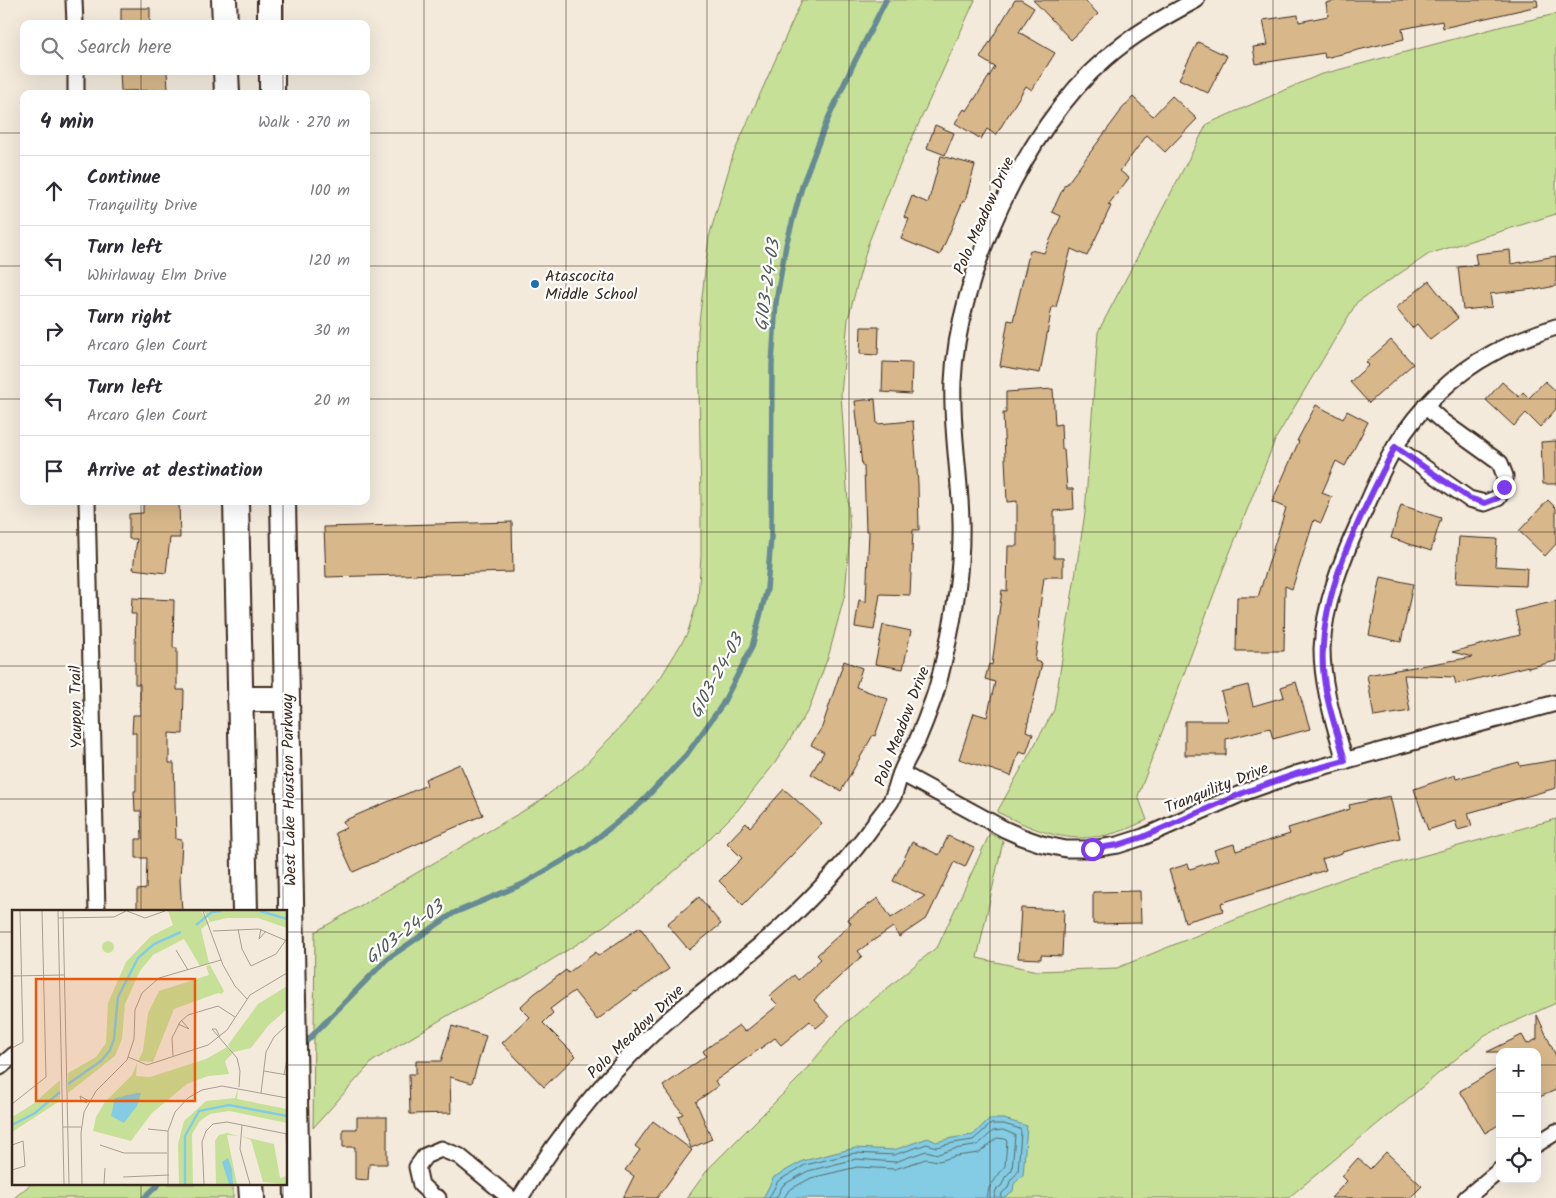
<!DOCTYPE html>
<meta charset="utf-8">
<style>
body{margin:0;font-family:Kalam,sans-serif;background:#f7f7f7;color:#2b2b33}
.controls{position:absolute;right:15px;bottom:15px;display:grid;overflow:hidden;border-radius:10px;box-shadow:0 5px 20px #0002}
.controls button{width:45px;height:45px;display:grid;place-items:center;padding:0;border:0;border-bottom:1px solid #e1e1e2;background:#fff;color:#2b2b33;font:25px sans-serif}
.stop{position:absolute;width:15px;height:15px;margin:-11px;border:4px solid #7c3aed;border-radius:50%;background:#fff}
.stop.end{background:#7c3aed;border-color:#fff;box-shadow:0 1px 5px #0008}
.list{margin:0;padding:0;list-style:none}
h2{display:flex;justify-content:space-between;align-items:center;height:65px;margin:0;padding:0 20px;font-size:21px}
h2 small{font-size:16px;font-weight:400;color:#7c7c81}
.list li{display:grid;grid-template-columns:32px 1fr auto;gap:15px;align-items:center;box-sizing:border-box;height:70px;padding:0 20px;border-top:1px solid #e1e1e2}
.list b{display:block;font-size:19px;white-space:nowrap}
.list p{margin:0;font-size:16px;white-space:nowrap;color:#7c7c81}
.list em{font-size:16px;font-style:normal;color:#7c7c81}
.icon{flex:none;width:28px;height:28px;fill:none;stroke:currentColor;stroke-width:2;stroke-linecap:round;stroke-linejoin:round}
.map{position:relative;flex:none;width:1556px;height:1198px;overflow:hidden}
.search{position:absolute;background:#fff;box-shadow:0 5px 20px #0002;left:20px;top:20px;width:350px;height:55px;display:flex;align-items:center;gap:12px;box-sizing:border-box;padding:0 18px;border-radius:10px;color:#7c7c81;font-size:19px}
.panel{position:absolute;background:#fff;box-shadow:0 5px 20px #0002;left:20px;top:90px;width:350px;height:415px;border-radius:10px}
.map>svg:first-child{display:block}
.green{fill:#c7e097;stroke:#81855a}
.water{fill:#83cce3;stroke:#668b94}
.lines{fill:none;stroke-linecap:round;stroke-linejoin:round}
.shore{stroke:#586b6d;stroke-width:1}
.stream{stroke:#668b94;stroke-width:5.5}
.building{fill:#d8b88b;stroke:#3b2a1e}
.street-casing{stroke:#3b2a1e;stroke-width:19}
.primary-casing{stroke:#3b2a1e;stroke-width:28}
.street{stroke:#fff;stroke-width:15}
.primary{stroke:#fff;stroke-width:24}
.route{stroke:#7c3aed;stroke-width:6}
.grid{fill:none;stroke:#3b2a1e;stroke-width:1;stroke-opacity:0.55}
.poi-dot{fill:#1f6fb2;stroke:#fff;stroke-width:2}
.labels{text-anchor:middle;stroke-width:4.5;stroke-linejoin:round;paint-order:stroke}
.street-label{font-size:16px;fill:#3b2a1e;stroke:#fff}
.poi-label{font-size:16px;fill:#3b2a1e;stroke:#fff;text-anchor:start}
.water-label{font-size:18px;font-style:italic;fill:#515b59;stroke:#fff}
.inset-river{fill:none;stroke:#83cce3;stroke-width:2.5}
.inset-road{fill:none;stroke:#a99d90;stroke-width:1}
.view{fill:#e8590c;fill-opacity:0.15;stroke:#e8590c;stroke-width:2.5}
.inset-edge{fill:none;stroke:#3b2a1e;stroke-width:2.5}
</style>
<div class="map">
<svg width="1556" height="1198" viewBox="0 0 1556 1198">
<rect width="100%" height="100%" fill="#f3eadc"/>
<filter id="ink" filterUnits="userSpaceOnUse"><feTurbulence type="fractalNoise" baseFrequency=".02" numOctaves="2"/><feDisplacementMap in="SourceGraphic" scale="10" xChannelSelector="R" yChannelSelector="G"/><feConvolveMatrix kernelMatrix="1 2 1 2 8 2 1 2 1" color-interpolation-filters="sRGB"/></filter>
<g filter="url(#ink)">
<g class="green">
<polygon points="802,0 975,0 894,178 868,244 848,319 841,394 850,533 845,594 829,654 809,709 775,763 737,811 692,856 641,900 587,938 522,978 457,1010 373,1061 313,1128 315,932 537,803 582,768 625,722 661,677 687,634 698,599 701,556 701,503 698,331 709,237 733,155"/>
<path d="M1556,14V214L1429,254L1357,302L1276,438L1224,567L1138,796L1147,820C1136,825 1126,830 1115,833C1069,846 1037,831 997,812L1054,710L1085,513L1098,332L1207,124L1319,75L1503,26Z"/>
<polygon points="1556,819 1556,1003 1485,1035 1288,1198 687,1198 709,1168 799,1078 842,1026 938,946 990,833 1003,841 977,958 1037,971 1117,968 1237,919 1350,876"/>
<polygon points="31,1184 233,1184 233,1198 14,1198"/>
</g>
<polygon class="water" points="989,1119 1004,1119 1027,1126 1023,1175 1014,1184 1013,1191 1003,1198 763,1198 774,1177 803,1161 855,1148 894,1150 928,1138 936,1142 952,1138 973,1135"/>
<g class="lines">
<g class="shore">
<polyline points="769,1198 778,1181 805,1165 855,1153 894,1155 927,1144 936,1147 953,1143 973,1140 991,1124 1004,1124 1020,1129 1021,1132 1018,1172 1010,1181 1008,1188 1002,1193 1001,1198"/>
<polyline points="776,1198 783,1185 808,1171 856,1159 895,1162 926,1151 938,1154 954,1149 974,1146 979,1144 993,1131 1003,1130 1015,1135 1012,1170 1005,1177 1002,1185 996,1190 994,1198"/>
<polyline points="784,1198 789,1190 811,1178 857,1167 895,1169 926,1159 939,1161 956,1156 979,1153 997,1138 1005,1139 1007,1141 1005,1166 989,1188 987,1198"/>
</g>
<g class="stream">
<polyline points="302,1046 387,959 454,913 523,884 586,847 640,804 687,754 722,705 752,647 767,589 771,537 772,364 776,302 786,245 803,183 827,121 852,67 886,0"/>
<polyline points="144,1198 159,1184"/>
</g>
</g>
<g class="building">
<polygon points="1015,0 1021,0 1034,8 1019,32 1055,53 1032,90 1026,86 996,135 987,129 981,139 955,123 964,109 967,111 995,67 980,58"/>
<polygon points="1033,0 1085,0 1098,14 1071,40"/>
<polygon points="1339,0 1537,0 1538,6 1443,28 1442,21 1402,29 1404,39 1325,58 1324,53 1256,64 1253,47 1268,45 1263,20 1298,15 1299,22 1328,16 1326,3"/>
<rect x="121" y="8" width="29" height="16"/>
<polygon points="1198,42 1227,56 1208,93 1179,79"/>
<polygon points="120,71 167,71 168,90 121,91"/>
<polygon points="1172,96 1197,119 1165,152 1147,135 1120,171 1129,178 1108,205 1111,206 1087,256 1071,249 1056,307 1052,307 1040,373 1000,366 1008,320 1013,321 1030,250 1044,253 1061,216 1052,212 1065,184 1066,185 1121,111 1121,110 1133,97 1153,116"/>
<polygon points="935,125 954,133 945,155 927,148"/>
<polygon points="941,156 975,165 965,201 963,201 940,255 901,239 909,219 904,217 912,196 928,203"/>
<polygon points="1510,250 1511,264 1556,256 1556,286 1535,290 1535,289 1490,294 1492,307 1463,310 1458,267 1477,265 1475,254"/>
<polygon points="1429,281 1458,318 1430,340 1417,324 1412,328 1396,308"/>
<polygon points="861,327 879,327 878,355 860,354"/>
<polygon points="1391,340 1413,364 1369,403 1350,382 1369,365 1366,362"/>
<polygon points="883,362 912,363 911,394 882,392"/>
<polygon points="1545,381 1556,391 1556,409 1540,427 1526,413 1514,426 1486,400 1502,382 1519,397 1523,392 1529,398"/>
<polygon points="1053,389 1055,425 1061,424 1062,449 1064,449 1067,489 1073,489 1074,509 1054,511 1054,558 1063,558 1063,577 1044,577 1038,622 1040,622 1035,661 1042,663 1026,731 1033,734 1026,754 1019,752 1011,776 959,759 974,713 987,717 995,682 985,679 989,664 992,665 1002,590 1007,591 1008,546 1017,546 1017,501 1007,502 1003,413 1006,413 1006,392"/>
<polygon points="875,399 877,424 913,421 918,483 919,530 913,530 910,595 880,594 874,630 855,627 859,600 866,602 869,531 866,531 864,466 862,466 855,401"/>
<polygon points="1316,405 1343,419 1347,411 1368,422 1345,466 1336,461 1322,493 1332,497 1321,523 1314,520 1292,589 1285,586 1284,651 1236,651 1237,597 1258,597 1286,508 1272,502 1299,441 1297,441"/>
<polygon points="1556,441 1556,484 1543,484 1541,442"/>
<polygon points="1548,500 1556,508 1556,544 1545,556 1519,531"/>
<polygon points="143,501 179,501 180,538 170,538 166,573 133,569 137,539 129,539 129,514 143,513"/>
<polygon points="1401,505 1441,518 1431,551 1391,538"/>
<polygon points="512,522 513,572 326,577 324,527"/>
<polygon points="1459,537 1497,539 1495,566 1527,568 1526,586 1456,583"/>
<polygon points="1381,577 1413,584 1401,642 1369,635"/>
<polygon points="132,598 174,600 173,648 177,648 177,690 184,690 183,734 169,733 169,763 174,763 176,839 182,840 180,880 182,912 142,912 142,910 137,910 137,890 146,889 147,858 136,858 136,839 142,839 141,811 135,811 134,791 136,791 136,733 132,733 133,715 140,715 140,684 135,684 135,648 136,614 131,614"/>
<polygon points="1556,601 1556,661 1528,668 1528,666 1456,684 1454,677 1404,675 1410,711 1374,717 1367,675 1473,657 1452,652 1520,635 1515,611"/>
<polygon points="883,625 911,631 903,669 875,664"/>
<polygon points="844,661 862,668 856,687 888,699 875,736 873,735 841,791 811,774 824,752 811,745 822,727"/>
<polygon points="1296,682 1310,729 1273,739 1270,728 1226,739 1226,755 1185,755 1185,721 1229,721 1221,692 1248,685 1253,706 1284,697 1281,687"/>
<polygon points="1556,760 1556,788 1468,813 1472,826 1458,830 1455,821 1428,830 1414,789 1455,775 1456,779 1519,762 1520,766"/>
<polygon points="460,764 483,815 353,872 335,833 346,828 343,821 427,785 425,779"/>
<polygon points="784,789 822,823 791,856 743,905 719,881 742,858 727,843 746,823 750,827"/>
<polygon points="1390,796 1400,838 1342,852 1342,853 1322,859 1326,870 1221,903 1223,911 1185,922 1169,870 1188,864 1190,869 1218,860 1214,850 1234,844 1236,851 1290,834 1288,828 1350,809 1349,805"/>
<polygon points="948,836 974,848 965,867 954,862 927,918 899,937 893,927 858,951 862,956 814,1000 829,1017 816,1028 810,1021 781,1045 775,1038 715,1081 718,1086 696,1102 712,1139 691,1148 678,1116 683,1114 663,1086 706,1056 703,1051 739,1025 745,1032 778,1005 769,996 794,975 798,980 821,959 817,955 851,924 848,919 878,898 891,918 925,896 893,881 912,842 939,855"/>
<polygon points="1140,891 1141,923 1093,924 1093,892"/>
<polygon points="699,897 721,924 689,950 667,924"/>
<polygon points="1021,908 1064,910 1062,956 1041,955 1041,959 1018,958"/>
<polygon points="640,927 669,969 636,992 635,991 597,1020 574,991 550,1009 553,1013 543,1023 576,1056 544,1087 502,1043 530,1017 520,1007 534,994 566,970 568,973 596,952 598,956"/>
<polygon points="1537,1015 1556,1056 1556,1090 1537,1098 1537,1052 1487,1052 1522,1035 1527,1044 1537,1039"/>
<polygon points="452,1026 486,1036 472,1083 450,1077 451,1113 410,1114 409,1074 416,1074 416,1061 441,1061"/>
<polygon points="1500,1067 1500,1124 1485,1133 1460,1091"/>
<polygon points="357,1117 387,1117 387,1164 369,1164 368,1180 355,1179 355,1147 343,1147 343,1129 357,1129"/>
<polygon points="653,1121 692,1150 657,1198 623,1198 634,1176 625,1170 640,1150 635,1146"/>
<polygon points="1386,1152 1422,1186 1410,1198 1331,1198 1347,1181 1342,1176 1358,1158 1370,1169"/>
</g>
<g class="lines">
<defs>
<g id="street">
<polyline points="74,0 75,24"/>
<polyline points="76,71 76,94"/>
<polyline points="1395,447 1469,499 1485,503 1498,498 1504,487 1505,476 1500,463 1443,422 1425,406"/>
<polyline points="87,501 97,912"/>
<path d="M1345,761C1335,725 1322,687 1322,649C1324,605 1341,562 1359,522C1371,497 1381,470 1395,447C1418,409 1453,374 1493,353C1513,342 1534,334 1556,327"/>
<polyline points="901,773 1004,829 1022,837 1042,844 1066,849 1092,849 1118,845 1143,837 1245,792 1296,774 1556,703"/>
<polyline points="0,1067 14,1055"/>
<polyline points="1537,1144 1556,1132"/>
<polyline points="438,1198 434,1197 421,1185 417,1167 425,1156 441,1149 459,1156 510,1198"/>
<path d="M520,1198C562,1129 612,1067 674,1015C709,985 747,958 781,927C815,895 847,862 874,824C879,817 886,809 891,801C896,792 897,782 901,773C905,762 912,751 917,741C923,727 928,714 933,700C939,684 942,667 946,651C956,608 962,564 961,521C960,474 951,429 953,382C957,277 1025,128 1105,59C1132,35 1164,17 1196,0"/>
<polyline points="1466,1198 1500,1170"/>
</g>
<g id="primary">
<polyline points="224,0 225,24"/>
<polyline points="270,0 270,24"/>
<polyline points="226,71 227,94"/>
<polyline points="272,71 272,94"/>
<polyline points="236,501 245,912"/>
<polyline points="283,501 297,1198"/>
<polyline points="240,699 286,699"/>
<polyline points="251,1184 252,1198"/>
</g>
</defs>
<use href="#street" class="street-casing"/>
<use href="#primary" class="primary-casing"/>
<use href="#street" class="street"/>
<use href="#primary" class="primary"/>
</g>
</g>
<g class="lines" filter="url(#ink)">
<path class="route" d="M1092,849L1118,845L1143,837L1245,792L1296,774L1345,761C1337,731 1325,700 1323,668C1318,594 1362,512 1395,447L1469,498L1485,503L1498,498L1504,487"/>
</g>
<path class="grid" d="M141,0V24M283,0V24M424,0V1198M566,0V1198M707,0V1198M849,0V1198M990,0V1198M1132,0V1198M1273,0V1198M1415,0V1198M141,71V94M283,71V94M0,133H24M366,133H1556M0,266H24M366,266H1556M0,399H24M366,399H1556M141,501V912M283,501V912M0,532H1556M0,666H1556M0,799H1556M0,932H14M286,932H1556M0,1065H14M286,1065H1500M1537,1065H1556M141,1184V1198M283,1184V1198"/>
<circle class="poi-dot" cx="535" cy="284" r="5"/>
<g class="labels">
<g class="street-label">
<text transform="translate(983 215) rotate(-66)" y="6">Polo Meadow Drive</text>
<text transform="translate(75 707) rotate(-91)" y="6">Yaupon Trail</text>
<text transform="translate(901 726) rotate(-69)" y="6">Polo Meadow Drive</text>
<text transform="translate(1216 787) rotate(-22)" y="6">Tranquility Drive</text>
<text transform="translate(288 790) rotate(-91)" y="6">West Lake Houston Parkway</text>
<text transform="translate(635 1031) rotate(-44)" y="6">Polo Meadow Drive</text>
</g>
<g class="poi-label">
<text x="545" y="281">Atascocita<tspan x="545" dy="18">Middle School</tspan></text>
</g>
<g class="water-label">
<text transform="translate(767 285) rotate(-82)" y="6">G103-24-03</text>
<text transform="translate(716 676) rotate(-61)" y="6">G103-24-03</text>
<text transform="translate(404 932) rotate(-37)" y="6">G103-24-03</text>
</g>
</g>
<g transform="translate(12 910)">
<rect width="275" height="275" fill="#f3eadc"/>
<path d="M156,1H189L197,13L189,19L197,53L188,56L172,29L141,45L128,61L113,94L110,129L103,146L56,183V163L84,147L94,133L96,93L114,52L139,26L161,15ZM192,1H275V18L246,8H215L198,12ZM90 37a6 6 0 1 1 12 0a6 6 0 1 1-12 0ZM198,55L212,81L210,84L206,83L162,99L141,152L126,151L131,141L136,103L147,81L197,65L194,56ZM275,76V99L256,116L239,138L222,142L213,151L217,164L196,166L175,174L140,203L119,231L81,221L84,207L93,192L120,165L125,153L124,166L138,167L194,149L215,137L220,142L216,135L246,94ZM48,170V191L0,222V207L21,194ZM226,178L225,189L275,199V213L217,201L198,204L188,211L180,224L181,274H167L166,234L172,211L194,191L223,188ZM215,223L227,226L215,225L225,274H204L203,231L207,225ZM229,226L262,234L268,268L275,266V274L251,272L239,230Z" fill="#c7e097"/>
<path d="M125,183H129L125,196L112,213L99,206L103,188ZM216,248L220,259L221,274H217L210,252Z" fill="#83cce3"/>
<path class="inset-river" d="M248,1L275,9M184,15L200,2L210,1M56,174L89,151L98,140L102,129L106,87L126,48L142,34L169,22M0,215L23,203L48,182M173,274V226L187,201L217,195L275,206"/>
<path class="inset-road" d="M46,1L52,274M51,1L57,274M115,1L133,8L153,1M191,1L211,55L223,76L235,89M46,8L102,7L114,1M226,19L230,39L239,56L264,44L274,30M249,19L247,29L254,21M201,21L247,19L275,31M164,40L176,60M0,66L52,65M166,114L177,119L169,110M208,127L204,119H200L225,148L228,161L227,177M0,138L11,132L8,1M161,146L160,128L168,112L176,105L206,96L223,107M116,147L135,155L196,135L215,120L238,85L275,63M252,161L275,165M272,165L275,149M249,183L254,142L262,127L275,115M75,193L69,190L68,186L77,191M0,194L34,167L30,1M230,215L228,239L238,274M51,217H69M136,219L156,221M274,224L275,246M0,235L11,231L13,256L0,260M88,235L112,243H155M111,267L157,265M70,274L69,223L72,202L84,181L115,150L122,129L123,100L130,83L147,68L209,50M92,274L93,258M156,274V221L163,202L176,188L190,180L210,176L275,188M192,274L190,232L194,221L201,214L215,212L275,224"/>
<path class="view" d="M24,69H183V191H24Z"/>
<rect width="275" height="275" class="inset-edge"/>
</g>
</svg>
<div class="controls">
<button>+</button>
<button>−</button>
<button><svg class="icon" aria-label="locate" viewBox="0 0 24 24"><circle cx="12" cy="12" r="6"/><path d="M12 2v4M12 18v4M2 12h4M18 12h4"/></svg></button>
</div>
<div class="stop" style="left:1092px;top:849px"></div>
<div class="stop end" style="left:1504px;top:487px"></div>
<div class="search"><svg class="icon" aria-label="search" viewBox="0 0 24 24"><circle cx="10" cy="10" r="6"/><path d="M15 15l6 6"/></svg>Search here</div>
<section class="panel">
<h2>4 min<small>Walk · 270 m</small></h2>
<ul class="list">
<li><svg class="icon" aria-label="ahead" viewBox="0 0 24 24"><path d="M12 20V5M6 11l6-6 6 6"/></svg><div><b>Continue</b><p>Tranquility Drive</p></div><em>100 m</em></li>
<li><svg class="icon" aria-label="left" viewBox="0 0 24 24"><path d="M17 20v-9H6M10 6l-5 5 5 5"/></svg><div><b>Turn left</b><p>Whirlaway Elm Drive</p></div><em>120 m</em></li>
<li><svg class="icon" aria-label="right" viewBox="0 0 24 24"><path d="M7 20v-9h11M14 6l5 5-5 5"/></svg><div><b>Turn right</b><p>Arcaro Glen Court</p></div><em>30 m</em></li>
<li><svg class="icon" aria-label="left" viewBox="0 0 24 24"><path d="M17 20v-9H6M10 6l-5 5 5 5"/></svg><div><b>Turn left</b><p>Arcaro Glen Court</p></div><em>20 m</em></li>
<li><svg class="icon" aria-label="arrive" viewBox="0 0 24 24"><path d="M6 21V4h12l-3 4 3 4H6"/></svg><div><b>Arrive at destination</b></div></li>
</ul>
</section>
</div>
